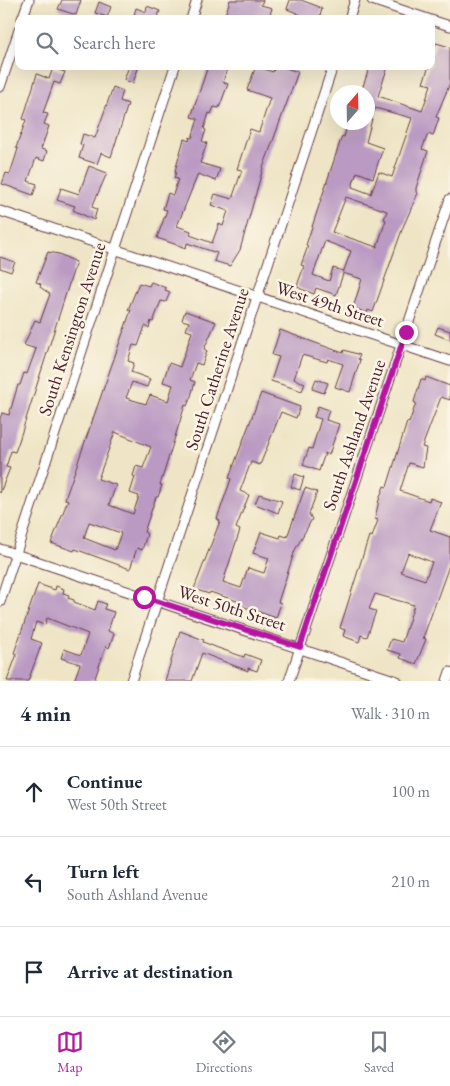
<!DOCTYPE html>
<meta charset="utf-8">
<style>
body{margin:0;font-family:"EB Garamond",serif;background:#f6f6f7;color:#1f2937}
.compass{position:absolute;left:330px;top:85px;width:45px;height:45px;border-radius:50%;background:#fff;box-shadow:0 5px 20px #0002;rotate:20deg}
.stop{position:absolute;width:15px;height:15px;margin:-11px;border:4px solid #b5179e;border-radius:50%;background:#fff}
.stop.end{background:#b5179e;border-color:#fff;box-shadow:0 1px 5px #0008}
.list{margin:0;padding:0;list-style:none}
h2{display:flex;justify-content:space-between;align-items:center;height:65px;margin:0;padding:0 20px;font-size:21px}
h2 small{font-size:16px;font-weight:400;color:#747a83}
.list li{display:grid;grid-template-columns:32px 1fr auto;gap:15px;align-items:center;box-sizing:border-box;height:90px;padding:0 20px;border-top:1px solid #e0e1e3}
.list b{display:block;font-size:19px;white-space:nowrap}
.list p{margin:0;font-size:16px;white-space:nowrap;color:#747a83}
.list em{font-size:16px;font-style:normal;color:#747a83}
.icon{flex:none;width:28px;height:28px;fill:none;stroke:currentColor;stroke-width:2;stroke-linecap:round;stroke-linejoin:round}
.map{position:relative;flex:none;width:450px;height:681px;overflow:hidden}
.search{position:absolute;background:#fff;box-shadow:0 5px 20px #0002;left:15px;right:15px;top:15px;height:55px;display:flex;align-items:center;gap:12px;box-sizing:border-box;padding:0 18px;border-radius:10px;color:#747a83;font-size:19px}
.sheet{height:335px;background:#fff}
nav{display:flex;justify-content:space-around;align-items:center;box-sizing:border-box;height:70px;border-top:1px solid #e0e1e3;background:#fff;font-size:14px;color:#747a83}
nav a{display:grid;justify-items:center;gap:2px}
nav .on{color:#b5179e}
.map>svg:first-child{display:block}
.building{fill:#ba9ac2;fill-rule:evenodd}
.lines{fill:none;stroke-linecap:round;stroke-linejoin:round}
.minor-casing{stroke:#633d42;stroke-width:11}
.minor{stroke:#fff;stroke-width:9}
.route{stroke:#b5179e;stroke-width:6}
.labels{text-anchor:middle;stroke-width:5;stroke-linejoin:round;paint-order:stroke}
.street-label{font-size:18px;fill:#4a1f2b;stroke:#fcf5e5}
</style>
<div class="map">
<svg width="450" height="681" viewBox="0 0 450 681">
<rect width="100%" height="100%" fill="#fcf5e5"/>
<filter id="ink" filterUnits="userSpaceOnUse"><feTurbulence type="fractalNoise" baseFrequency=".02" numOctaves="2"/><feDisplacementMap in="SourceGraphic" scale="10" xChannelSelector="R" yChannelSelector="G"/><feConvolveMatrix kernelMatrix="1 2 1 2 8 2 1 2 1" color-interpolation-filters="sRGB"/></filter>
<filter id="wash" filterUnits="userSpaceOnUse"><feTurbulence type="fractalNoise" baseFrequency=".0096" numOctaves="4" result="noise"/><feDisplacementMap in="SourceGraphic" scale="20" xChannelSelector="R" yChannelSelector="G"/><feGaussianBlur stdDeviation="1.12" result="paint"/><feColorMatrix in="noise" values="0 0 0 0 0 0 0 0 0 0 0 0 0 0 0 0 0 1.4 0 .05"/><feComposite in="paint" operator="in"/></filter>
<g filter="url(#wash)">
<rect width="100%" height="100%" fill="#efe5c6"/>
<g id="blocks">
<g class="building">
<polygon points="62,0 81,0 76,15 58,9"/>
<polygon points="230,0 263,0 261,5 272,8 269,18 257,14 256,19 224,19"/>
<polygon points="290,0 301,0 317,6 322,9 319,19 311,19 287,9"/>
<polygon points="99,2 111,7 107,17 95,13"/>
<polygon points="147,6 160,11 158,16 162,19 133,19 136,8 146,12"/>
<path d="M436,43L450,47V83L436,117L439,118L433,136L428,134L422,149L428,151L416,188V192L418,193L403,227L373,312L368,310L367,313L353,308L362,279L343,273L351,251L325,241L313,275L329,281L333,268L344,271L336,295L316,288L314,294L301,289L297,286L304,266L301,265L308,246L306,245L342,136L344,137L348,122H368V92H361L370,66H388L378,96L422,111L431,85L423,83L429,66H431V57ZM375,108L412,118L392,177L379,172L371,194L352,187L357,172L373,178L383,148L366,142ZM346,197L387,211L384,219L386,220L377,247L332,232Z"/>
<polygon points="129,66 139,66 133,83 124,80"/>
<polygon points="208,66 228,66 223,82 228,84 219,108 214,107 211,114 209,113 204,129 206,130 202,141 207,143 200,163 220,169 216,181 198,174 177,226 191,231 190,235 212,243 219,224 223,226 228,211 211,205 215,194 232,199 242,170 237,169 250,129 259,132 270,98 247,90 256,66 273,72 275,66 280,66 298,72 263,168 240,250 230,266 214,261 217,253 187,243 186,248 157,238 167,210 163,209 168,193 173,195 178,179 174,178 176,172 175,171 184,139 189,141 190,137 192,138 198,119 191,117"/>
<polygon points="53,68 65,72 60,84 54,82 43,113 48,114 44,124 49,126 41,149 47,151 44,161 36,158 28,181 37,184 33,195 2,184 6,173 10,174 18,149 16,148 26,120 23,119 37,74 49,79"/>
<polygon points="113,87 123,91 120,101 128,104 111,157 101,153 97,164 79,158 83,145 80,144 83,134 95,138"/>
<polygon points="89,166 107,173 92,207 97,209 94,220 73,210 75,206 57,200 61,188 79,194"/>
<polygon points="48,252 59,254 76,262 19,441 15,452 11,451 6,467 10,468 0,493 0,419 2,413 9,415 18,385 20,385 24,373 27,374 36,349 24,345 35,320 40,322 50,294 40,287 41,284 36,282"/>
<polygon points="0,257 15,262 11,272 0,268"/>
<path d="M151,282L166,288L165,290L170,292L166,302L161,301L153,322L151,321L149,328L145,326L138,346L133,345L128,361L134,363L131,372L150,379L147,387L132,382L126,398L146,404L150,395L168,401L173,385L163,382L169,363L180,367L192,332L186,330L189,322L182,320L185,311L216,322L204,349L207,351L202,365L196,363L190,380L195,382L191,396L187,406L185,405L160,485H162L158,497H156L144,532L147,534L142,550L137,548L130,569L75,549L74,551L51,543L68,500L65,499L131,310H128L132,300L139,283L149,286ZM115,432L151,447L143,468L136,466L133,476L135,477L130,493L139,496L133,514L109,505L116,485L98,479ZM89,522L121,533L115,550L84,538Z"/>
<polygon points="438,327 450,331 450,340 435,334"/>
<polygon points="280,330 343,353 344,350 360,355 358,359 360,360 350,392 335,387 343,364 328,359 327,362 302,355 294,379 305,383 302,391 271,381 279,357 272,355"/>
<path d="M426,377L450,386V400L441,397L422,447L426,448L423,467L409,463L400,491L429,501L430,498L441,502L430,530L450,537V563L423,638L426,639L416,664L400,658L401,654L387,650L391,639L402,642L414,605L375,594L369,609L376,611L367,637L361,635L359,642L343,636L345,630L340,628L369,536L372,537L378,520L375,519L379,500L384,486L387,487L407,422L409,423L416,403L414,402L421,379L425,381ZM408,553L432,562L425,580L401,572Z"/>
<polygon points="316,379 328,383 324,393 312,389"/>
<polygon points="261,393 300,407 296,418 281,412 260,465 251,462 240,491 249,495 236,528 240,530 223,582 241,588 248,568 264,573 269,558 253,553 261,532 280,538 281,535 287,537 305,488 317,492 309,514 312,519 295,550 278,602 281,603 276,618 236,604 237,601 210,592 209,594 194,589 220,521 217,519 231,479 229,478"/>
<polygon points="318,406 329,410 326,420 339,424 329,455 325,453 319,471 303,465 309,448 312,449 321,419 314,417"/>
<polygon points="295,474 304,477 300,490 291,487"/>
<polygon points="259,494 282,501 278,513 255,504"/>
<polygon points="38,584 55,590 56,586 64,589 63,593 69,595 68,598 74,600 74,602 95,610 98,601 106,604 104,609 114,612 108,631 114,634 109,648 106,646 94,681 74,681 80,664 61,658 64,649 81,655 88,634 47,618 45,625 36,622 31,639 42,643 28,681 7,681 17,654 14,653"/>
<polygon points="180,631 204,640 203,642 218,648 244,657 245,654 261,660 257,671 248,668 248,671 202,653 192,681 165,681"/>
</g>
</g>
</g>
<g filter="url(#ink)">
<use href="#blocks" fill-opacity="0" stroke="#633d42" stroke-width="1"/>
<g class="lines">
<defs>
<g id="minor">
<polyline points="372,0 428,19"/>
<polyline points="22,19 29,0"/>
<polyline points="191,19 197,0"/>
<polyline points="349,19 355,0"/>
<polyline points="431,20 450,26"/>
<polyline points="0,87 19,30"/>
<polyline points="0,211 450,361"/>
<polyline points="0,549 397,681"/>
<polyline points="0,602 175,66"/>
<polyline points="131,681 333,66"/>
<polyline points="289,681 450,199"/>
<polyline points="447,681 450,672"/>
</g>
</defs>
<use href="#minor" class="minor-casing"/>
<use href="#minor" class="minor"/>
</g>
</g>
<g class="lines" filter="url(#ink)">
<polyline class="route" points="144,597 300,647 406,332"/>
</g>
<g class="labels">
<g class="street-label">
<text transform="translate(330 304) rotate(18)" y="6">West 49th Street</text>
<text transform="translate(72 329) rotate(-72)" y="6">South Kensington Avenue</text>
<text transform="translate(217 369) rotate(-72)" y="6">South Catherine Avenue</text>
<text transform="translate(354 435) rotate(-71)" y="6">South Ashland Avenue</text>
<text transform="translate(232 608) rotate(18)" y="6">West 50th Street</text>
</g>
</g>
</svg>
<svg class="compass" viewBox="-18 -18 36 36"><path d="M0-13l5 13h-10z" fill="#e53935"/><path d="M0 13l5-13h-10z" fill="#747a83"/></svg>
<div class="stop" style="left:144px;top:597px"></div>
<div class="stop end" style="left:406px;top:332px"></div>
<div class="search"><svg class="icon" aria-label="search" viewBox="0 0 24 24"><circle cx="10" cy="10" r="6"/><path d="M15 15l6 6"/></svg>Search here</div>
</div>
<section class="sheet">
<h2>4 min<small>Walk · 310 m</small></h2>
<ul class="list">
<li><svg class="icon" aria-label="ahead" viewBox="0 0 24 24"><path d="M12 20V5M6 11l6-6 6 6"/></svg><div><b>Continue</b><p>West 50th Street</p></div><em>100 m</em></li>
<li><svg class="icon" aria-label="left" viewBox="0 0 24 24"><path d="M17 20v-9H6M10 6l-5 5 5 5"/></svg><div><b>Turn left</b><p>South Ashland Avenue</p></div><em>210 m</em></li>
<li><svg class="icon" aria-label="arrive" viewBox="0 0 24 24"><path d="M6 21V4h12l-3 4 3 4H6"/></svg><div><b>Arrive at destination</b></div></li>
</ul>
</section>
<nav>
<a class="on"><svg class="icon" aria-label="map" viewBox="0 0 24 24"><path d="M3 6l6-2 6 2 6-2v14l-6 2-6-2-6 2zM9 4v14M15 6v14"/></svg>Map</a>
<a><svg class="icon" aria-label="directions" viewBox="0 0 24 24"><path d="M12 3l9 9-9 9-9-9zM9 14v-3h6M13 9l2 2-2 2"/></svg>Directions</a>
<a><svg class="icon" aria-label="saved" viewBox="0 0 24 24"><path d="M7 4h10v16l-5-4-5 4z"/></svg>Saved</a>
</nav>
